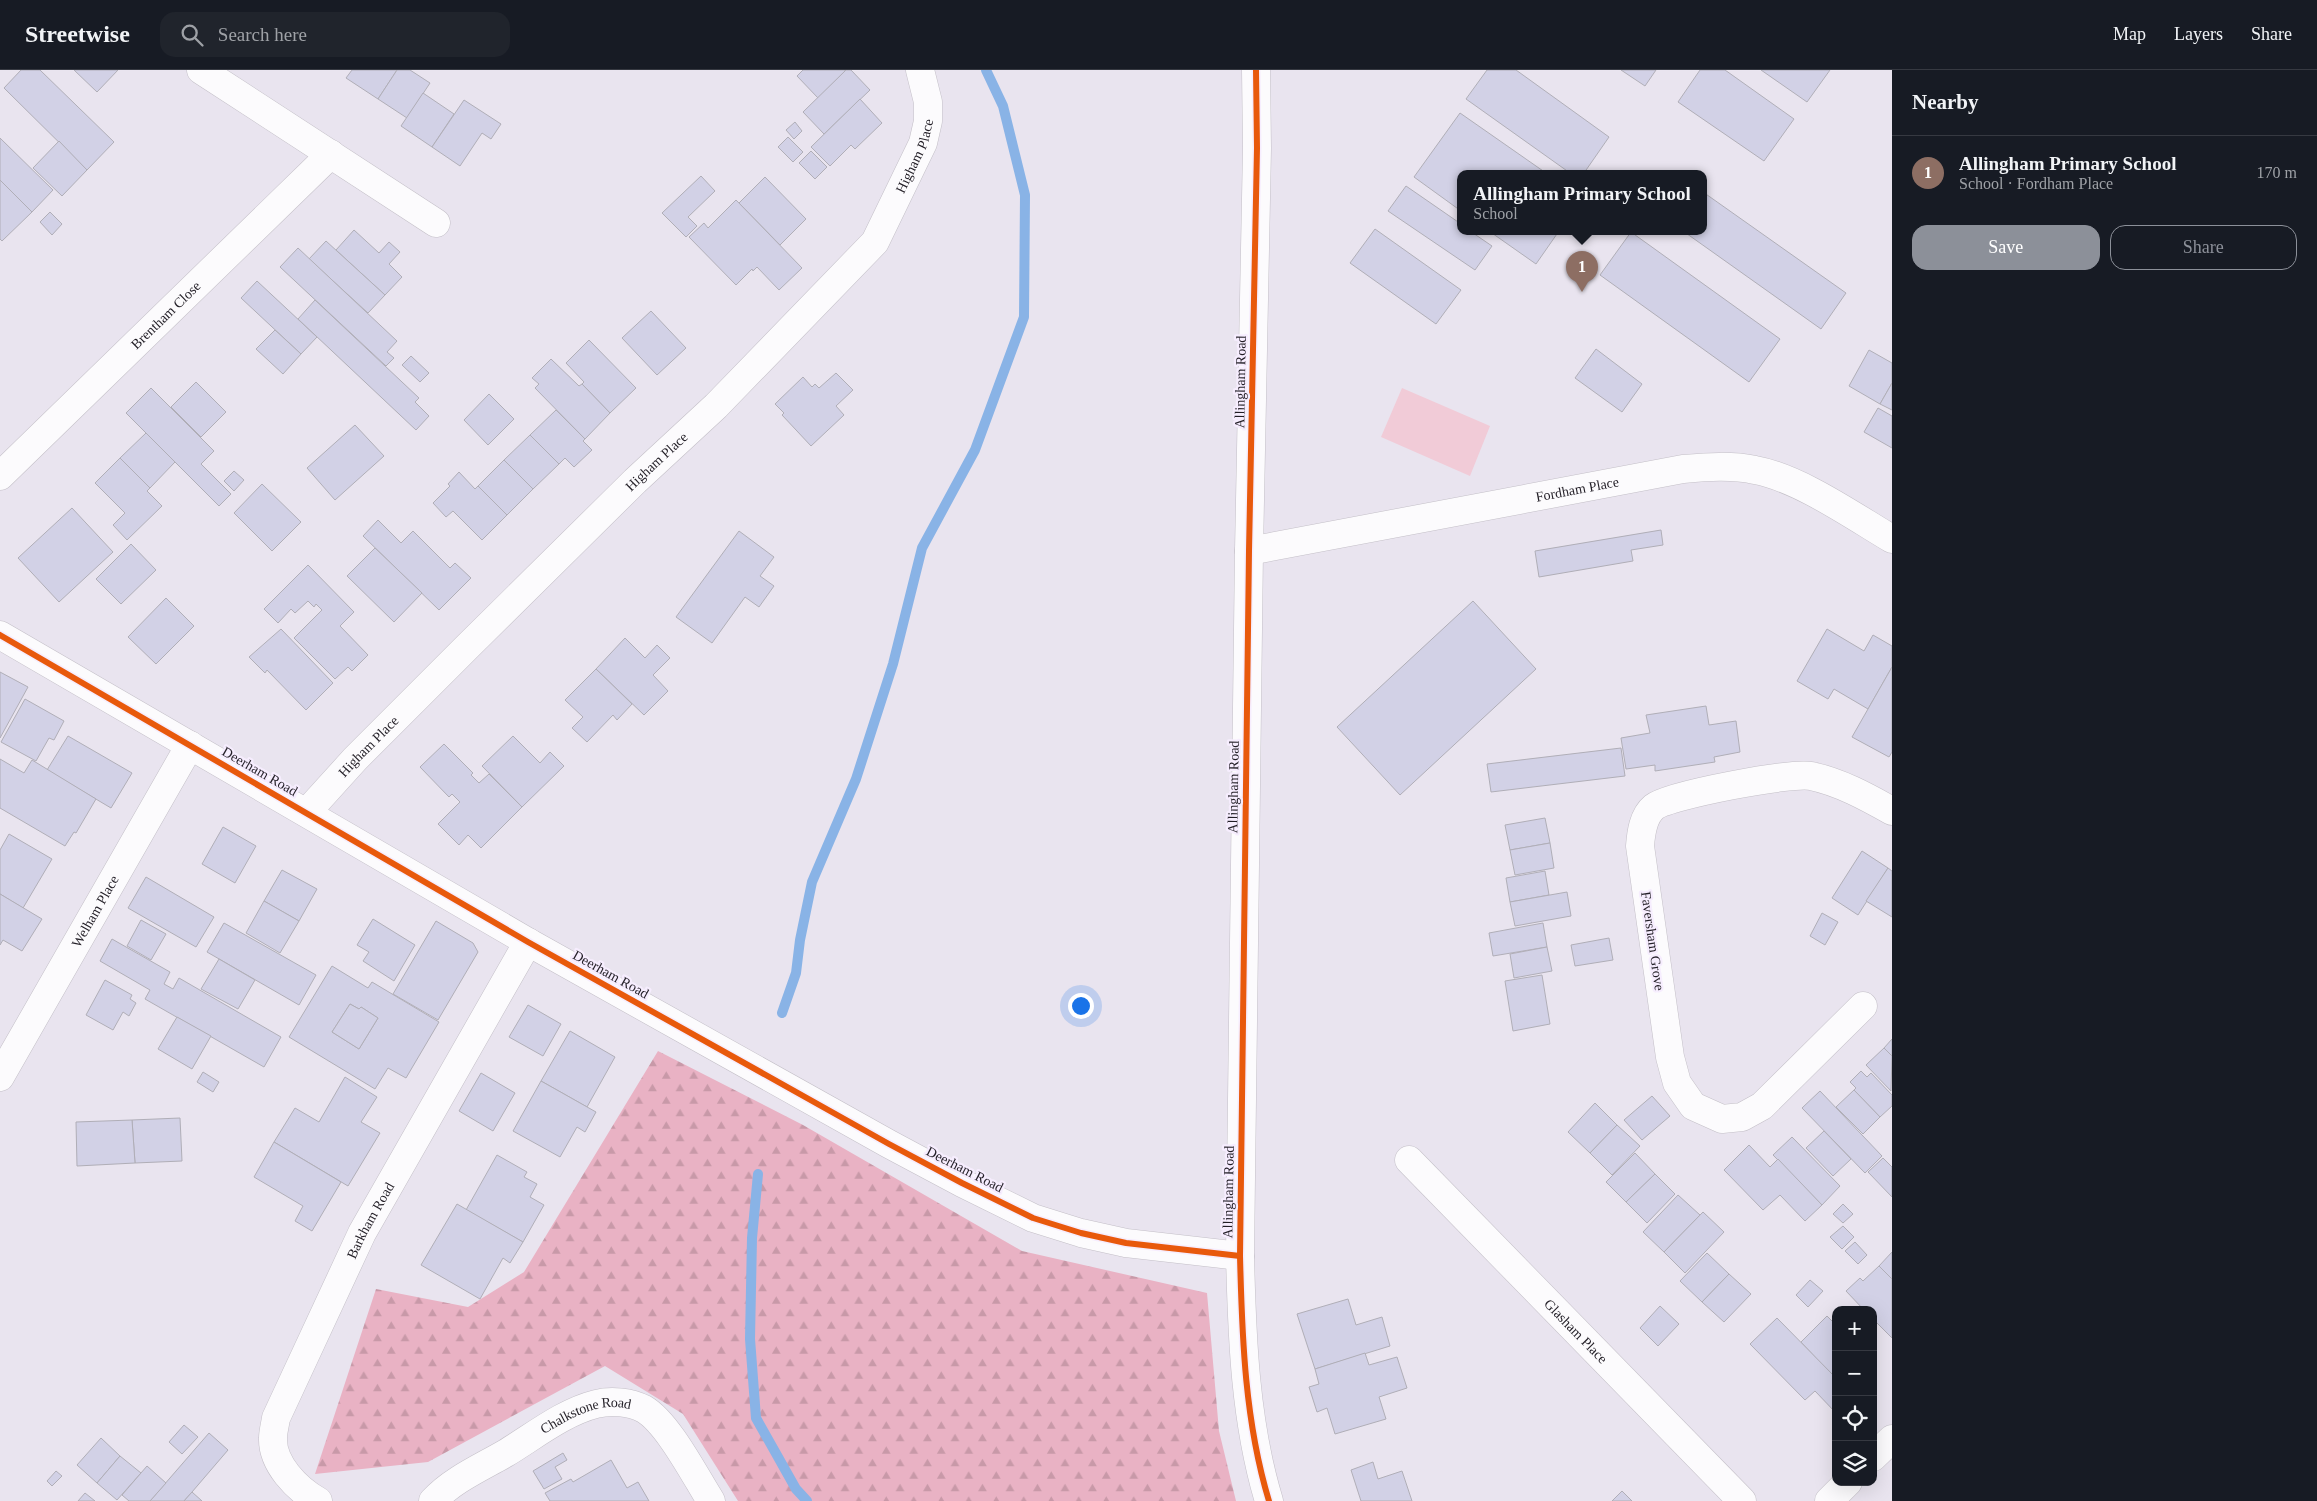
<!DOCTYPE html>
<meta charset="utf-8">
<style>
body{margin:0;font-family:"Times New Roman",serif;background:#20242c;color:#f1f3f6}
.controls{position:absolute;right:15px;bottom:15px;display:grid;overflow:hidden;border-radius:10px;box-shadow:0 5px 20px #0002}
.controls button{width:45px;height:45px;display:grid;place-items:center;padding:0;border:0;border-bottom:1px solid #363941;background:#171b24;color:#f1f3f6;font:25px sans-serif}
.you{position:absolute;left:1080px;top:935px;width:18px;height:18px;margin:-12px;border:4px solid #fff;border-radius:50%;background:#1a73e8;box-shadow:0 0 0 8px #1a73e833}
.badge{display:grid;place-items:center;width:32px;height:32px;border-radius:50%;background:#8c9099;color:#fff;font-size:16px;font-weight:700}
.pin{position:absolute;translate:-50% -41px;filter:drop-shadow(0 1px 2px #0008)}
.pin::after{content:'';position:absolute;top:26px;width:18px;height:15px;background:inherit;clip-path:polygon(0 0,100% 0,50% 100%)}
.popup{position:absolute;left:1457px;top:100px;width:250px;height:65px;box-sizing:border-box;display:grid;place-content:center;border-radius:10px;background:#171b24;filter:drop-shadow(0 1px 4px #0005);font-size:16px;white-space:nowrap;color:#9ea1a6}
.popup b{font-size:19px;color:#f1f3f6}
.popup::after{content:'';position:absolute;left:50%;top:100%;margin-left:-10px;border:10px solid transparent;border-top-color:#171b24}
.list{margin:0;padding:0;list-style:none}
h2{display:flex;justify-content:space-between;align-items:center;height:65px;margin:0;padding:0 20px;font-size:21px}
h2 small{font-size:16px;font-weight:400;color:#9ea1a6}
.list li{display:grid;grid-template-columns:32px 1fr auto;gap:15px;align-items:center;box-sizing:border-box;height:75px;padding:0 20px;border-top:1px solid #363941}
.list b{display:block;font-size:19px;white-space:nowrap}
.list p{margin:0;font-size:16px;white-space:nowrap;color:#9ea1a6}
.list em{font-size:16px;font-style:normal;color:#9ea1a6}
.actions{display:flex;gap:10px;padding:15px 20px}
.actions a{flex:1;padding:11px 0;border:1px solid #8c9099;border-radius:15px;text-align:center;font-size:18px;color:#8c9099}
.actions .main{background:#8c9099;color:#fff}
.icon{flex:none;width:28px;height:28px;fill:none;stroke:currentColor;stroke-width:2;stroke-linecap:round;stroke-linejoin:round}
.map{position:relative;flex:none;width:1892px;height:1431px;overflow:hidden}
header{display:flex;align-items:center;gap:30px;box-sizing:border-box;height:70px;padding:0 25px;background:#171b24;border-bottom:1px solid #363941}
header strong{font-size:24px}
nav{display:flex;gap:28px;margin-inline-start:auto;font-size:18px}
.search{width:350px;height:45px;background:#20242c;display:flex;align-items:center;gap:12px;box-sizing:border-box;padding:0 18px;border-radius:15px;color:#9ea1a6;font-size:19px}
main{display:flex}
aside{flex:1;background:#171b24}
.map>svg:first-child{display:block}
.forest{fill:url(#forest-firs)}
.garden{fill:#f1cbd7}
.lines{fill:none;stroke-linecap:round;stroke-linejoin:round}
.stream{stroke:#89b3e6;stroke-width:10}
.building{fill:#d2d1e6;stroke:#b0aeb7;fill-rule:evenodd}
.minor-casing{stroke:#c3bfc7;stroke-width:29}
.minor{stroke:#fcfbfd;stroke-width:28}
.cycleway-casing{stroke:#f6edfe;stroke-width:9}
.cycleway{stroke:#e8590c;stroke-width:6}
.labels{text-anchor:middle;stroke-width:4.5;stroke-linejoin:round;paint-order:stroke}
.street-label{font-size:14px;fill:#221e26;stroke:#f6edfe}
</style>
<header>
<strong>Streetwise</strong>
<div class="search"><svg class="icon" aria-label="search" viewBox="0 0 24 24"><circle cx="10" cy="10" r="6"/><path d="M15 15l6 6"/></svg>Search here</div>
<nav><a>Map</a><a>Layers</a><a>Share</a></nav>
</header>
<main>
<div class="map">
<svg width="1892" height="1431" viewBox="0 0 1892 1431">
<defs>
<pattern id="forest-firs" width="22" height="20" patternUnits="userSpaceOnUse" patternTransform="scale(1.25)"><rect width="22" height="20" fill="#e9b2c4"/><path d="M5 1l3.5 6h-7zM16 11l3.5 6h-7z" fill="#c899a8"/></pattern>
</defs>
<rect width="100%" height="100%" fill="#e9e4ef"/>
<polygon class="forest" points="658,981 803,1055 1022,1181 1207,1223 1219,1361 1236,1431 738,1431 683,1344 605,1296 428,1392 315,1404 376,1219 468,1237 524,1202"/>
<polygon class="garden" points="1402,318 1490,356 1470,406 1381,367"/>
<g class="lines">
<g class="stream">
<polyline points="782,943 796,903 800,870 812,812 856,709 893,594 922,478 975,380 1024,247 1025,125 1003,36 986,0"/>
<polyline points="758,1104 752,1168 750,1269 756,1348 796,1419 807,1431"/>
</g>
</g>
<g class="building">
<polygon points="21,0 40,0 114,72 87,100 4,18"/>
<polygon points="74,0 118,0 97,22"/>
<polygon points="352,0 397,0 378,29 346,8"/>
<polygon points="397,0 410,0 430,13 407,48 378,29"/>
<polygon points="803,0 845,0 845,1 818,28 797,6"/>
<polygon points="851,0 870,20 824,64 803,42 846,0"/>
<polygon points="1487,0 1516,0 1609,67 1584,103 1570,103 1466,29"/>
<polygon points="1621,0 1656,0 1645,16"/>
<polygon points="1700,0 1725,0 1794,49 1764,91 1678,32"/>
<polygon points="1761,0 1830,0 1807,32"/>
<polygon points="423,23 454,44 432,77 401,56"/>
<polygon points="860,29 882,53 855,79 851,75 830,96 811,77"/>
<polygon points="464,30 501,54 491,69 482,63 460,96 432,77"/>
<polygon points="1460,43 1546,103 1461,103 1461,141 1414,107"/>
<polygon points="795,52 802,61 794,69 786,60"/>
<polygon points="788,67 803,82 793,92 778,77"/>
<polygon points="0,68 53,120 32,142 0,110"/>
<polygon points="59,71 87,100 62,126 33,98"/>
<polygon points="811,81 827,97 815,109 799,93"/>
<polygon points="701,106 715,121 688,147 697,156 686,167 662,143"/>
<polygon points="765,107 806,149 780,175 739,133"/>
<polygon points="0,110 32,142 2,171 0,169"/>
<polygon points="1406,116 1461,154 1461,161 1470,161 1492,176 1475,200 1388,141"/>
<polygon points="1703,122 1846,223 1821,259 1683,161 1703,161"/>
<polygon points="736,130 802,198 779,220 757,197 753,201 752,199 736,215 689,167 704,153 708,158"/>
<polygon points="50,142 62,154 52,165 40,152"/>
<polygon points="1375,159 1461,220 1436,254 1350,193"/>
<polygon points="354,160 379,183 389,172 400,182 389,194 402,207 385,225 336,180"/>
<polygon points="1489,161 1559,161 1536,194"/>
<polygon points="1631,162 1780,269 1749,312 1600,205"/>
<polygon points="326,171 385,225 368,243 309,189"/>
<polygon points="298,178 397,271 387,282 394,288 386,296 280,197"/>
<polygon points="257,211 317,267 301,284 241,228"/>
<polygon points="315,230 419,328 415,332 429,346 416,360 298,249"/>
<polygon points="651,241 686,278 657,305 622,268"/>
<polygon points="275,260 301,284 283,304 256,279"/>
<polygon points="589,270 636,318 610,343 582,314 584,312 566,293"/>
<polygon points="1596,279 1642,314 1622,342 1575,308"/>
<polygon points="1869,280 1892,293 1892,313 1880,334 1849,316"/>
<polygon points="411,286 429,303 420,312 402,295"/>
<polygon points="551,289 579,316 582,314 610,343 585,369 535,318 539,314 532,308"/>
<polygon points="836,303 853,320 836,336 844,345 811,376 782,345 784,343 775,334 803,307 812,317 815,314 819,318"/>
<polygon points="196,312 226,342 201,367 171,337"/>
<polygon points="1892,313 1892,340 1880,334"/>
<polygon points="151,318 214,381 201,394 231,424 219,436 126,343"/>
<polygon points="489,324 514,349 488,375 464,350"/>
<polygon points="1878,338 1892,346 1892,378 1864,362"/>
<polygon points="556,340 585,369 583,371 592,380 574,397 565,388 559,394 530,365"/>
<polygon points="355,355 384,386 335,430 307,398"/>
<polygon points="146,363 175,392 150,418 120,388"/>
<polygon points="530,365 559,394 533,419 504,390"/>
<polygon points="120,388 150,418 147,421 162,436 127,470 113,455 125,443 95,413"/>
<polygon points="504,390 533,419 507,445 478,416"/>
<polygon points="234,401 244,410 234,421 224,411"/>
<polygon points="459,402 475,419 478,416 507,445 482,470 453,441 446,447 433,433 450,416 448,414"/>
<polygon points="262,414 301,452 272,481 234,443"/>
<polygon points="72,438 113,482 59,532 18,488"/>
<polygon points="378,450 401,473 413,461 450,498 455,493 471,508 439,540 363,466"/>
<polygon points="1661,460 1663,475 1631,480 1633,491 1539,507 1535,481"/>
<polygon points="739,461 774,487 760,506 774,516 759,537 745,527 712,573 676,547"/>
<polygon points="131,474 156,500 121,534 96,509"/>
<polygon points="375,478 422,523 394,552 347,506"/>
<polygon points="308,495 354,542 340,556 368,585 352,601 348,597 335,609 294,568 322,540 316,534 314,537 308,531 295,543 291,539 278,553 264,539"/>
<polygon points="166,528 194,556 156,594 128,567"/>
<polygon points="1473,531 1536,599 1400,725 1337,657"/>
<polygon points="281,559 333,613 306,640 267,600 265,603 249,587"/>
<polygon points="1827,559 1864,581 1873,565 1892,576 1892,597 1868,639 1834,619 1828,629 1797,611"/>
<polygon points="625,568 645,588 657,575 670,588 653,605 668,621 644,645 596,599"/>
<polygon points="1892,597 1892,682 1889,687 1852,667"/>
<polygon points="596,599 632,634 617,650 613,645 587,672 572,658 583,647 565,630"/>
<polygon points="0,602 28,617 0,668"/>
<polygon points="25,629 64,651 54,670 49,668 36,691 1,672"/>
<polygon points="1706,636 1709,655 1736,651 1740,682 1714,687 1715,692 1655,701 1655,695 1626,699 1621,668 1650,663 1646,645"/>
<polygon points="68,666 132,703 111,738 47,700"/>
<polygon points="513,666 540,693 550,682 564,696 522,737 482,696"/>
<polygon points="444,674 473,703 471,705 479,713 489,704 522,737 481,778 468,765 459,775 438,754 460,732 452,724 449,727 420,697"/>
<polygon points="1621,678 1625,706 1491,722 1487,694"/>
<polygon points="0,689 24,703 32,690 96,729 76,763 74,762 65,776 0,738"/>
<polygon points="1545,748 1550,773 1510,780 1505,755"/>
<polygon points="223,757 256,776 235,813 202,794"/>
<polygon points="9,764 52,789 23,838 0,824 0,780"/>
<polygon points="1550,773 1554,798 1515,805 1510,780"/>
<polygon points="1862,781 1888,798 1858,845 1832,828"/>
<polygon points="1888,798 1892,801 1892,847 1866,831"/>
<polygon points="282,800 317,819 299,851 264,831"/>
<polygon points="1545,801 1549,825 1510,832 1506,808"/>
<polygon points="146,807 214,847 196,877 128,838"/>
<polygon points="1567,822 1571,846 1515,856 1510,832"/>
<polygon points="0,824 42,849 22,881 3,870 0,875"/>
<polygon points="264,831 299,851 280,883 246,863"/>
<polygon points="1822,843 1838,852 1825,875 1810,866"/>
<polygon points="373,849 415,875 394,911 363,891 369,882 357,875"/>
<polygon points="141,850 166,864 151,890 127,876"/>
<polygon points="436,851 473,873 478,882 438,950 393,924"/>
<polygon points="224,853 316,905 299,935 207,882"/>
<polygon points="1543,853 1547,877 1493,886 1489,863"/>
<polygon points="1609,868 1613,890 1575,896 1571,875"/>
<polygon points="112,869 170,902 164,914 173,919 179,908 281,967 264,997 145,929 150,920 100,891"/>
<polygon points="1547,877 1552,901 1514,908 1510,884"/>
<polygon points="219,889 255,910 238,939 201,919"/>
<path d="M332,896L368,918L372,912L439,952L406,1008L388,998L375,1019L289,967ZM350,934L359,939L361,937L378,948L359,979L332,962Z"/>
<polygon points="1542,905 1550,954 1513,961 1505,911"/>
<polygon points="105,910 132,925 130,929 136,933 129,946 123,942 113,960 86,945"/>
<polygon points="350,934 359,939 361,937 378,948 359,979 332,962"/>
<polygon points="528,935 561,954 543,986 509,967"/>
<polygon points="177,947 211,966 192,999 158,979"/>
<polygon points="570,961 615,987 587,1037 541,1011"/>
<polygon points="1892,969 1892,986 1884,978"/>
<polygon points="1884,978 1892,986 1891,1021 1866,995"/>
<polygon points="1861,1001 1867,1007 1871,1003 1892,1025 1892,1036 1880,1047 1854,1020 1856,1018 1850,1012"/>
<polygon points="203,1002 219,1012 213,1022 197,1012"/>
<polygon points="481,1003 515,1023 493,1061 459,1041"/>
<polygon points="345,1007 377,1027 361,1052 380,1063 348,1116 274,1072 295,1038 319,1052"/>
<polygon points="541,1011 596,1042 585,1062 577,1057 560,1087 513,1061"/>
<polygon points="1854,1020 1880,1047 1863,1064 1836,1037"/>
<polygon points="1820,1021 1882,1086 1865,1103 1802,1038"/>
<polygon points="1652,1026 1670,1046 1642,1070 1624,1050"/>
<polygon points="1595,1033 1617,1055 1590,1083 1568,1062"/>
<polygon points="180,1048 182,1091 135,1093 132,1050"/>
<polygon points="132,1050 135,1093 77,1096 76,1052"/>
<polygon points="1617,1055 1640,1076 1612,1105 1590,1083"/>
<polygon points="1824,1061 1851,1089 1833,1106 1806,1078"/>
<polygon points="1792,1067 1840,1116 1822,1135 1773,1085"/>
<polygon points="274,1072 341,1112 312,1161 295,1151 303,1136 254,1107"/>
<polygon points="1749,1075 1770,1097 1778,1089 1822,1135 1805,1151 1780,1125 1763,1140 1724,1100"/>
<polygon points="1635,1083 1655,1104 1626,1132 1606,1112"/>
<polygon points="497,1085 527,1102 524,1107 537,1114 530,1127 544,1135 523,1172 466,1140"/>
<polygon points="1883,1088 1892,1097 1892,1127 1868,1102"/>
<polygon points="1655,1104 1675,1124 1647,1153 1626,1132"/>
<polygon points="1678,1125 1700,1145 1664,1182 1643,1162"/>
<polygon points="457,1134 523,1172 510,1193 503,1188 480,1229 421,1195"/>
<polygon points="1843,1134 1853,1144 1843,1153 1833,1144"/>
<polygon points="1703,1142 1724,1162 1685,1203 1664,1182"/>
<polygon points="1843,1156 1854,1167 1842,1179 1830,1167"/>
<polygon points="1855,1172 1867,1185 1858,1194 1845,1181"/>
<polygon points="1892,1182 1892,1209 1879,1196"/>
<polygon points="1707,1183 1729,1204 1702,1232 1680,1211"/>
<polygon points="1879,1196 1892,1209 1892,1268 1873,1249 1873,1240 1864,1240 1846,1221 1860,1208 1863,1211"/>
<polygon points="1729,1204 1751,1224 1724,1252 1702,1232"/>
<polygon points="1810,1210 1823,1221 1808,1237 1796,1225"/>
<polygon points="1348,1229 1356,1255 1382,1247 1390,1276 1315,1299 1297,1244"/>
<polygon points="1660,1236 1679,1254 1658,1276 1640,1258"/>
<polygon points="1827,1246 1836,1255 1836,1300 1831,1304 1801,1272"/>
<polygon points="1777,1248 1836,1308 1836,1343 1815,1321 1805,1330 1750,1274"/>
<polygon points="1365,1283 1369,1295 1397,1287 1407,1318 1379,1327 1386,1349 1335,1364 1327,1338 1317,1342 1309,1317 1319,1314 1315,1299"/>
<polygon points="184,1355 198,1367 182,1384 169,1372"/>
<polygon points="209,1363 228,1380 192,1422 184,1431 150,1431"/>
<polygon points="101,1368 120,1386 97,1413 77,1395"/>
<polygon points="563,1383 567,1390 555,1397 562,1409 544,1419 533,1401"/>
<polygon points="120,1386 141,1403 117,1430 97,1413"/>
<polygon points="611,1390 627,1418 638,1412 649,1431 550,1431 545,1423 571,1409 573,1412"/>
<polygon points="1373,1392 1378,1409 1402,1401 1412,1431 1361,1431 1351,1400"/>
<polygon points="147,1396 166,1413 150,1431 129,1431 122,1425"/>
<polygon points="56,1401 62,1406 52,1416 47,1411"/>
<polygon points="1622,1421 1632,1431 1612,1431"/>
<polygon points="192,1422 202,1431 184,1431"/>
<polygon points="85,1423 95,1431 78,1431"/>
</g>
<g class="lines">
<defs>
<g id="minor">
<polyline points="201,0 436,153"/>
<path d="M1256,0L1257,78L1249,481L1240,1186C1242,1268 1245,1352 1269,1431"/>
<path id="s1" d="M0,406L331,84"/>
<path id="s2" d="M1249,481L1683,399C1707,397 1731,395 1755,400C1799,408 1853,446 1892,469"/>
<polyline points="0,565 528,872 889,1074 962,1113 1033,1148 1081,1163 1126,1173 1240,1186"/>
<path id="s3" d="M307,742L355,689L466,578L635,411L716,336L875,172L923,73L928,51V32L920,0"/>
<path d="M1863,936L1762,1036L1742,1047L1722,1049L1693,1036L1677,1013L1670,987L1640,776C1641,763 1643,746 1654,737C1669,725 1792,702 1811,706C1840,712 1867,727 1892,741"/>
<path id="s4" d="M0,1007L190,675"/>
<path id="s5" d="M1409,1090L1742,1431"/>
<polyline points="1873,1387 1892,1369"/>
<path id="s6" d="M318,1431C297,1419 272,1394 273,1368C273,1362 275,1355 276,1348L362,1163L528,872"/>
<path id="s7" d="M433,1431C452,1410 482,1397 506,1383C534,1366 564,1342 596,1334C611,1330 630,1332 644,1339C668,1353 695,1406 711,1431"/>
<polyline points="1829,1431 1848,1412"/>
</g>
</defs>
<use href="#minor" class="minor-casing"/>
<use href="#minor" class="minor"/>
<defs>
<g id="cycleway">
<path d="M1256,0L1257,78L1249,481L1240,1186C1242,1268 1245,1352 1269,1431"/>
<polyline points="0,565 528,872 889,1074 962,1113 1033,1148 1081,1163 1126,1173 1240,1186"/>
</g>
</defs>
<use href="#cycleway" class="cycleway-casing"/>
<use href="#cycleway" class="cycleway"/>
</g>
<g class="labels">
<g class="street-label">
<text dy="5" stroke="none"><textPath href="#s3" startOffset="900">Higham Place</textPath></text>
<text dy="5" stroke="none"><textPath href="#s1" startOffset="231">Brentham Close</textPath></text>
<text transform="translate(1240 312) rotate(-89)" y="5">Allingham Road</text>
<text dy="5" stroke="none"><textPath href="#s3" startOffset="495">Higham Place</textPath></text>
<text dy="5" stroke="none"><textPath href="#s2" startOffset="334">Fordham Place</textPath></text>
<text dy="5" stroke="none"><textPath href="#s3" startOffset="90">Higham Place</textPath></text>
<text transform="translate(260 701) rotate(30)" y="5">Deerham Road</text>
<text transform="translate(1233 717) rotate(-89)" y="5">Allingham Road</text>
<text dy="5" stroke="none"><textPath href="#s4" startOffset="191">Welham Place</textPath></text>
<text transform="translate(1653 871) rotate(82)" y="5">Faversham Grove</text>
<text transform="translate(611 904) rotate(29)" y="5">Deerham Road</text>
<text transform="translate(965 1099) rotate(27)" y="5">Deerham Road</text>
<text transform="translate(1228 1122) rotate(-89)" y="5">Allingham Road</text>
<text dy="5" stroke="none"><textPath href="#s6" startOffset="320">Barkham Road</textPath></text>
<text dy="5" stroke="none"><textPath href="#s5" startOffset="239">Glasham Place</textPath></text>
<text dy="5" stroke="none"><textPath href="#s7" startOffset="178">Chalkstone Road</textPath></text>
</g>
</g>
</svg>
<div class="controls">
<button>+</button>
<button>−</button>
<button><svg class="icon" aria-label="locate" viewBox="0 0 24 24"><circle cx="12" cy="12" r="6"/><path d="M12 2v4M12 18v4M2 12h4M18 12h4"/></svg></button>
<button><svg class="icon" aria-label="layers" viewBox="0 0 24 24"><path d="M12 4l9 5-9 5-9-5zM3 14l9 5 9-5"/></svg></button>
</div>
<div class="you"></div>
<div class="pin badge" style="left:1582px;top:222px;background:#8d6e63">1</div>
<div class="popup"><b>Allingham Primary School</b>School</div>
</div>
<aside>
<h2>Nearby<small></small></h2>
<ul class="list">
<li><span class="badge" style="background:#8d6e63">1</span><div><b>Allingham Primary School</b><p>School · Fordham Place</p></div><em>170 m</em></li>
</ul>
<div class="actions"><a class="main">Save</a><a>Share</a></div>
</aside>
</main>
